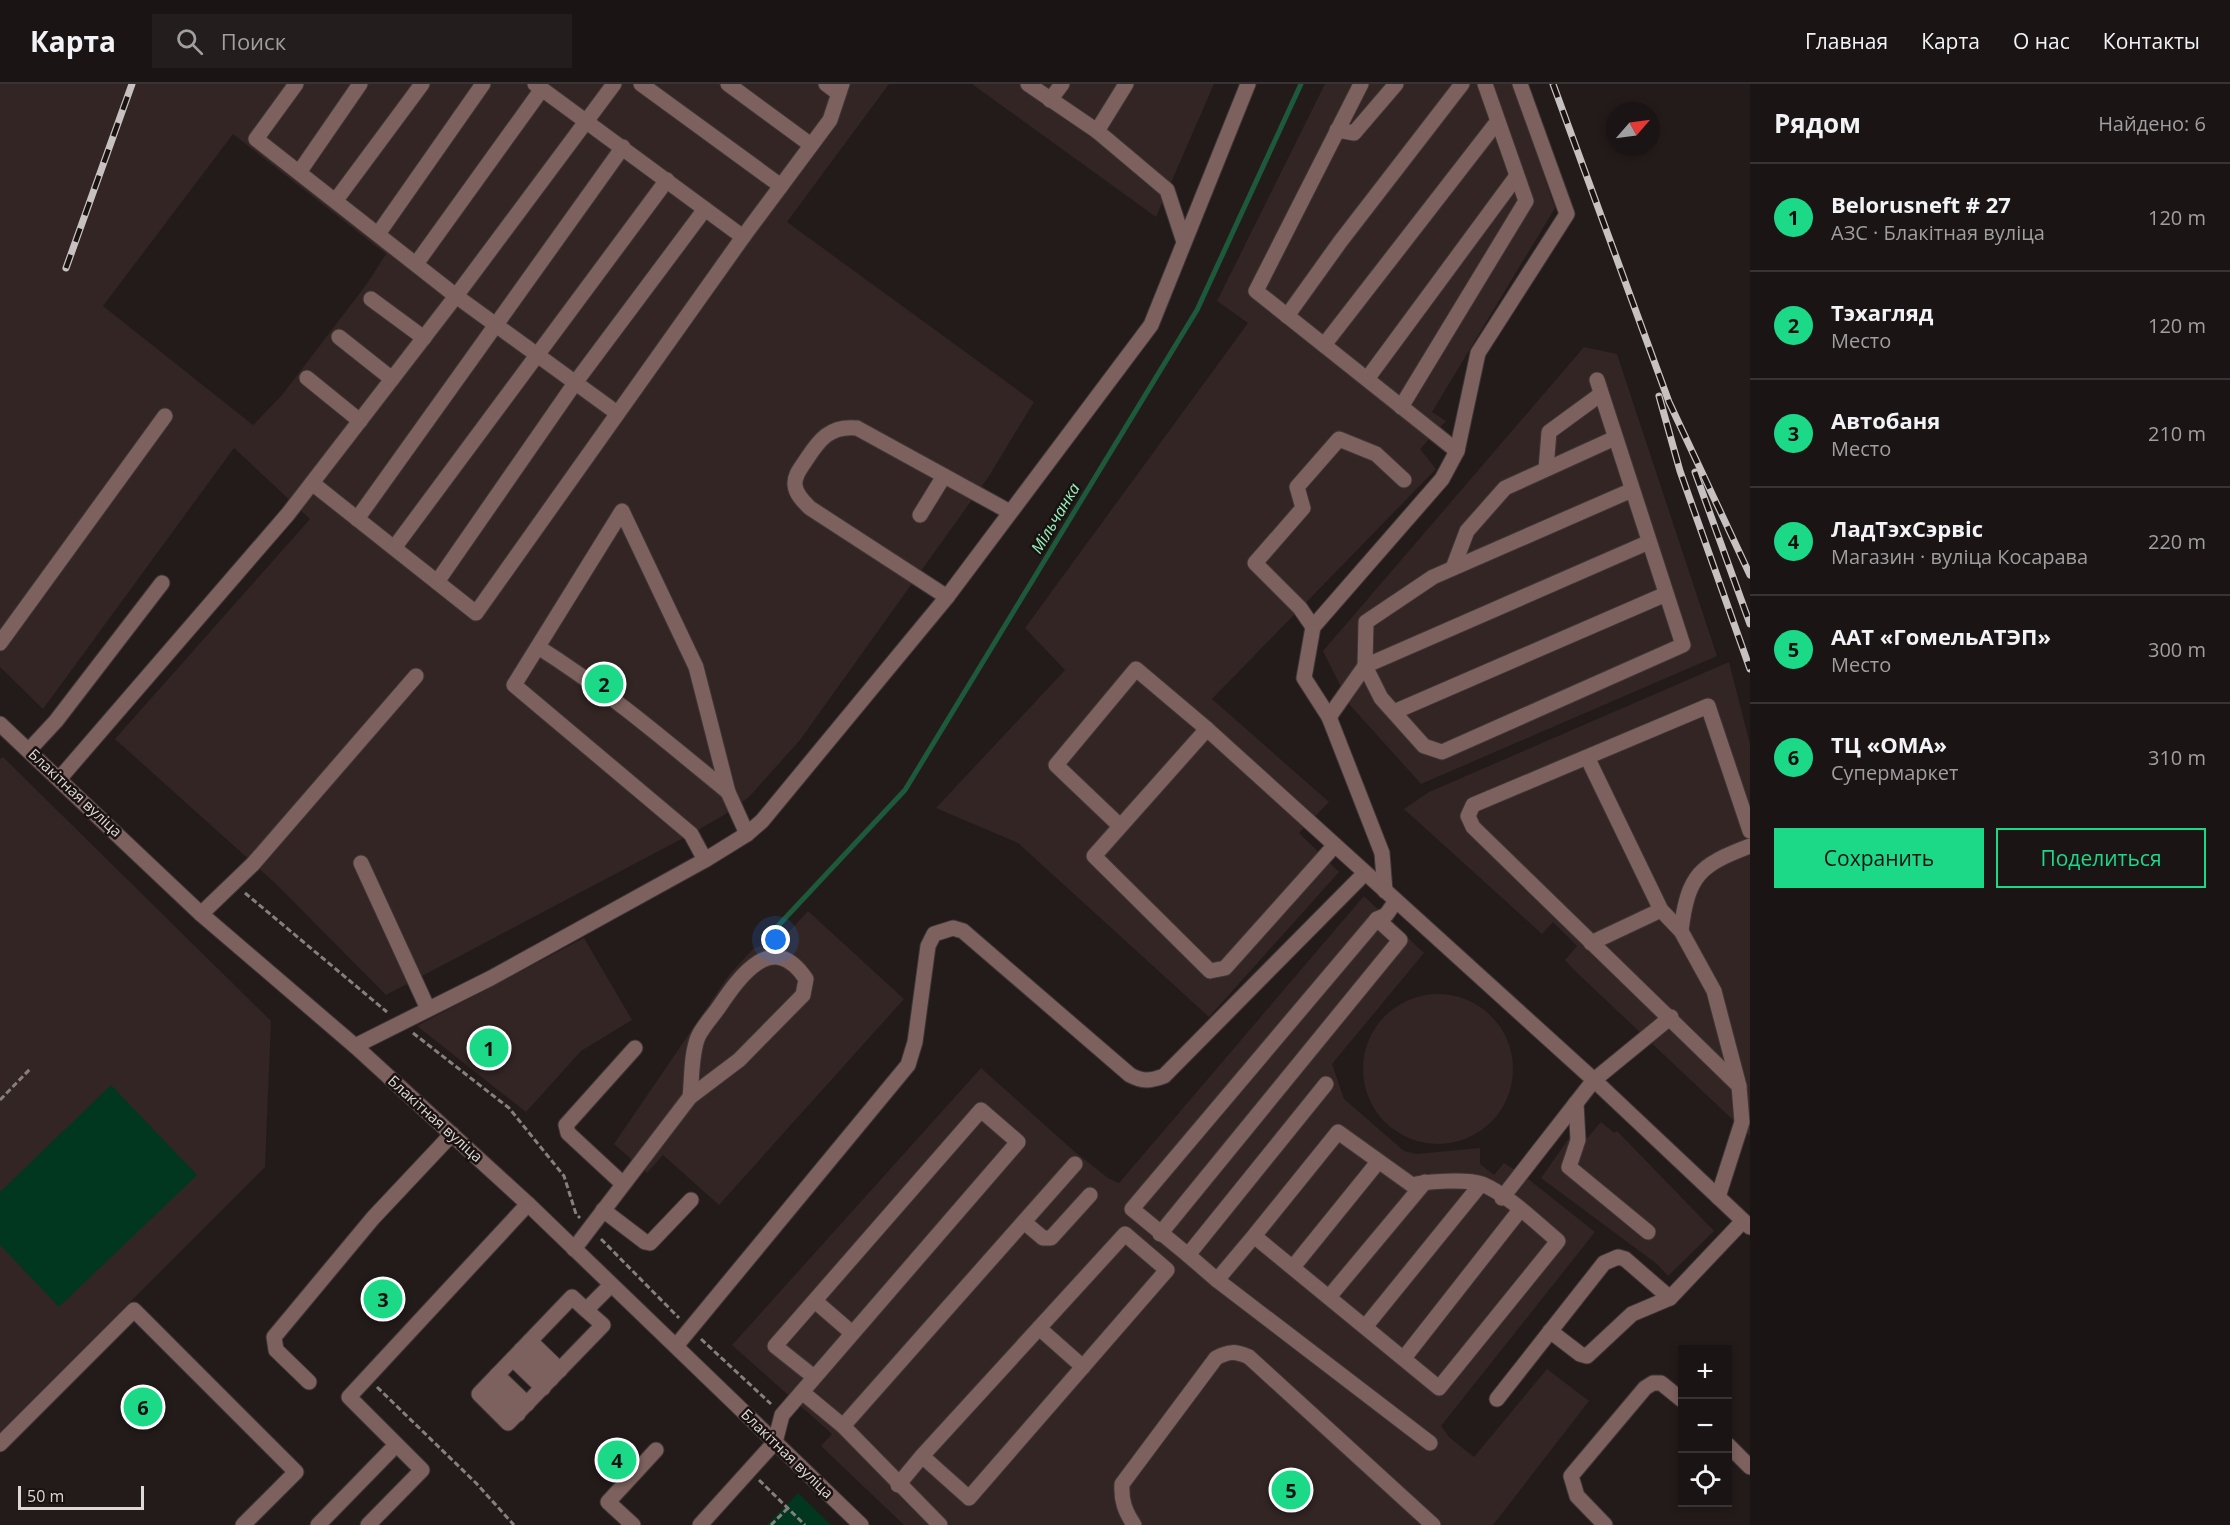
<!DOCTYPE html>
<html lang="ru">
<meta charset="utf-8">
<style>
body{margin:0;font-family:"Open Sans",sans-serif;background:#231d1d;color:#f1f3f6}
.controls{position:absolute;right:18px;bottom:18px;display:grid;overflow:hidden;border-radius:0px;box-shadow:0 3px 9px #0003}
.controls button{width:54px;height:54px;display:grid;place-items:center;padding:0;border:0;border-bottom:2px solid #383334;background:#1a1414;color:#f1f3f6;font:30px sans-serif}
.compass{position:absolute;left:1606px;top:18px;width:54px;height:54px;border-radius:50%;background:#1a1414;box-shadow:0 3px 9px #0003;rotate:62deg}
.scale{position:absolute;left:18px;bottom:15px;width:126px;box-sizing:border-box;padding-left:6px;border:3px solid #ded9d8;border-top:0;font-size:16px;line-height:21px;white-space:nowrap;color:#ded9d8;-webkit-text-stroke:4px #191211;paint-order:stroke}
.you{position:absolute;left:776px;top:856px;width:21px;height:21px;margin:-15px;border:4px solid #fff;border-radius:50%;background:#1a73e8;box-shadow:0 0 0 9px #1a73e833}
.badge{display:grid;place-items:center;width:39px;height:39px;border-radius:50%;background:#1cd988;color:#111;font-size:20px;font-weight:700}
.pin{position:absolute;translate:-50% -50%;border:3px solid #fff;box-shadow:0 2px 6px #0006}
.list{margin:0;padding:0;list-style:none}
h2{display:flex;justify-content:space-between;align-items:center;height:78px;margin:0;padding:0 24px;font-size:26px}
h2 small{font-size:20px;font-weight:400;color:#9f9ea0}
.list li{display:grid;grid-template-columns:39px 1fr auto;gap:18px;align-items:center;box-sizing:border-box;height:108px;padding:0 24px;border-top:2px solid #383334}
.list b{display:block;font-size:22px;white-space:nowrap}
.list p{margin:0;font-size:20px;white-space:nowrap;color:#9f9ea0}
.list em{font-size:20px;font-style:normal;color:#9f9ea0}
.actions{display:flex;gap:12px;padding:18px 24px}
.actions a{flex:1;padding:14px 0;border:2px solid #1cd988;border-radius:0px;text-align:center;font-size:21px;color:#1cd988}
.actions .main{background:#1cd988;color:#111}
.icon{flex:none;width:33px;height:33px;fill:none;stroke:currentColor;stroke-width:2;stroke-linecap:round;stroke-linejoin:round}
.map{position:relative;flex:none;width:1750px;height:1441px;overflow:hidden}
header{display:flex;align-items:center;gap:36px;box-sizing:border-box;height:84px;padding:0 30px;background:#1a1414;border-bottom:2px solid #383334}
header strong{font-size:28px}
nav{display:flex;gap:33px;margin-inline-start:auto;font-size:21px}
.search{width:420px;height:54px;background:#231d1d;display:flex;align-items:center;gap:15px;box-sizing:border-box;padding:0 21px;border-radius:0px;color:#9f9ea0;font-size:22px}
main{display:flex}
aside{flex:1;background:#1a1414}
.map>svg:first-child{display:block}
.built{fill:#322524;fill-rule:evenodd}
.green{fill:#00371e}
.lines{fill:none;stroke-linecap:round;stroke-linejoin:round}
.stream{stroke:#1c5a3b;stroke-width:5}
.minor-casing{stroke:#3d3635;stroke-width:17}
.path{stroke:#857f7e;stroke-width:3;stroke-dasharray:6 3;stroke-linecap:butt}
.minor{stroke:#7d615e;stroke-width:15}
.rail-casing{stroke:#c7c2c1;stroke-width:7}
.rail{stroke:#191211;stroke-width:4.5;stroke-dasharray:14;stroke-linecap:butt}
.labels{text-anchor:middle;stroke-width:5;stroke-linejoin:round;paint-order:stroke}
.street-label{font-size:15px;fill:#ded9d8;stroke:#191211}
.water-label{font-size:16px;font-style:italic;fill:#96efba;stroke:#191211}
</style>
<header>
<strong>Карта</strong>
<div class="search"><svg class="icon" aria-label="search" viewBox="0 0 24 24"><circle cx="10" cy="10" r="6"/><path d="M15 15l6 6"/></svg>Поиск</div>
<nav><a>Главная</a><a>Карта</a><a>О нас</a><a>Контакты</a></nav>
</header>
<main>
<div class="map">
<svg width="1750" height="1441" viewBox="0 0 1750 1441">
<rect width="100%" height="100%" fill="#231b1a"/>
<g class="built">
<path d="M0,0H889L787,138L1034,318L989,392L800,656L749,713L724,731L691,750L386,911L274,798L115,655L310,435L234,364L43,625L0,583ZM233,50L386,170L366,201L282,311L253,341L103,222Z"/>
<polygon points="972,0 1214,0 1156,133"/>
<polygon points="1325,0 1513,0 1555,124 1432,328 1446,337 1420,365 1436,385 1212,615 1329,718 1299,749 1339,788 1209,933 1018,759 936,724 1065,586 1025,544 1248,239 1217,217"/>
<polygon points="1584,263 1617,270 1717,572 1421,700 1350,621 1323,567"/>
<polygon points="1729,578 1750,660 1750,1052 1574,886 1565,876 1577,862 1553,838 1542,850 1404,725 1429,708"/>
<polygon points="3,673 271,937 265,1083 0,1348 0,675"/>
<polygon points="1364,812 1424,869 1332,980 1344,1015 1404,1067 1416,1070 1480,1064 1480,1080 1494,1091 1504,1079 1527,1094 1595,1148 1441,1342 1449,1353 1474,1373 1547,1285 1589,1317 1493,1441 904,1441 821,1362 832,1350 732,1261 981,984 1075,1068 1108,1094 1119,1099"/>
<polygon points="808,827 904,915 719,1121 663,1071 647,1089 614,1060 729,891 753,865 786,851"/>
<polygon points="584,854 632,936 581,967 526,1028 417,942"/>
<circle cx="1438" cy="985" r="75"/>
<polygon points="1601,1038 1614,1049 1617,1047 1714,1147 1668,1192 1657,1180 1541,1094 1570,1053 1584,1058"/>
</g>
<g class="green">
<polygon points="111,1001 197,1091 59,1223 0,1161 0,1108"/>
<polygon points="798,1409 831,1441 767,1441"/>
</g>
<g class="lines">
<polyline class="stream" points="775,845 905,706 1197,226 1301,0"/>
<defs>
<g id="minor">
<polyline points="296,0 256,55 456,212 617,329"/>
<polyline points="535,0 743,153"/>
<polyline points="641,0 781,102"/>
<polyline points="728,0 811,61"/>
<polyline points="826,0 838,9"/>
<polyline points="1028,0 1097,47 1167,106 1183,155"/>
<polyline points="1361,0 1256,207 1457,367"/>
<polyline points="1050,16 1062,0"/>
<polyline points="1337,46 1354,49 1396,0"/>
<polyline points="1097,47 1126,0"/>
<polyline points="300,87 360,0"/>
<polyline points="336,116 422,0"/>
<polyline points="378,150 483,0"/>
<polyline points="416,180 542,5"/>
<polyline points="371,215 424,254"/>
<polyline points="1287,232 1340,158 1462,0"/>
<polyline points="339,253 392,295"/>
<polyline points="1324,261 1497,38"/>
<polyline points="307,294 360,337"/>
<polyline points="1367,295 1516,93"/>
<polyline points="1597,296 1683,561 1442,668 1424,662 1381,614 1365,582 1366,538 1433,493 1632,406"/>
<polyline points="1401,323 1526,117 1485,0"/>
<polyline points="1546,385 1549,348 1601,310"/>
<polyline points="312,399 476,529 743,153 830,36 842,0"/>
<polyline points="920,431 944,392"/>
<polyline points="357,435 623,63"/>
<polyline points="394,464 667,96"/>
<polyline points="1453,484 1467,447 1505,404 1615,354"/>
<polyline points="437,498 575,299 705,125"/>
<path d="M947,513L810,424C804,418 796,411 795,401C794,391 801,384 806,376C819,356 830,341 857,344L1010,428"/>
<polyline points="1313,543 1300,524 1255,479 1303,424 1297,403 1339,355 1376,370 1404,396"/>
<polyline points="0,559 165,332"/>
<path d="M538,563C605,605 666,657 728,708"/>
<polyline points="1394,628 1666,510"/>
<polyline points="1329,633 1365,582 1649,458"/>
<polyline points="0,640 201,830 355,962 528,1120 861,1441"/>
<polyline points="29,666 56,637 162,499"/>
<polyline points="1588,675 1661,826 1681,847 1714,907 1739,1002 1742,1038 1718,1113"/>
<polyline points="60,694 288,430 456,212 614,0"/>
<polyline points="1120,742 1056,681 1136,585 1207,645"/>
<polyline points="1335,761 1225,884 1210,887 1094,772 1207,645 1594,996 1750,1143"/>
<polyline points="705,776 691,750 514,601 622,427 696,583 728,708 747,750"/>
<polyline points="361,779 428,925"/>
<polyline points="1385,807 1382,769 1329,633 1304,594 1313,543 1442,395 1457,367 1478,269 1567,130 1520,0"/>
<polyline points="201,830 253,780 416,592"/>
<path d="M1681,847C1688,790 1700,781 1750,762"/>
<polyline points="1591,859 1661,826"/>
<polyline points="355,962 491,894 705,776 747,750 762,737 947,513 1151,241 1248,0"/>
<polyline points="1326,1000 1188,1171 1132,1125 1377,835 1386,831 1396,817"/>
<polyline points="1739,1002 1473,743 1468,732 1473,721 1708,622 1750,747"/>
<polyline points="1576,1019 1578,1056 1569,1083 1648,1148"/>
<polyline points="623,1100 568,1049 566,1041 635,964"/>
<polyline points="1502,1114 1594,996 1671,933"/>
<polyline points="603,1126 645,1158 650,1159 691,1116"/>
<polyline points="1024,1138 1043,1154 1051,1154 1090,1111"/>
<polyline points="1160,1150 1400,856 1377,835"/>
<path d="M574,1165L690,1013L739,976L803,911L806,895C773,845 740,892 719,923C713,932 703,942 698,953C691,970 692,995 690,1013"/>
<path d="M1188,1171L1217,1196L1254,1152L1439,1304L1558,1157C1535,1138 1510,1112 1482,1100C1468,1095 1427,1097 1412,1101L1338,1048L1254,1152"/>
<polyline points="1293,1183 1378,1078"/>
<polyline points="1217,1196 1430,1359"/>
<polyline points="1329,1213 1425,1098"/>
<polyline points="815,1217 852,1249"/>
<polyline points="586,1226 603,1241 508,1339 479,1310 572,1213 586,1226 611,1201"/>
<polyline points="1365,1243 1481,1100"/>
<polyline points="1039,1244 1083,1283"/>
<polyline points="1550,1247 1580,1270 1587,1272 1632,1230 1670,1214"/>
<polyline points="530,1257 560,1286"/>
<path d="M676,1262L908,981L915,958L928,862L934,850L953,844L963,847L1130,991C1143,998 1150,997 1164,992L1365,789"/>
<polyline points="521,1266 551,1295"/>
<polyline points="1404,1274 1520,1126"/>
<polyline points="513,1275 543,1304"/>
<polyline points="497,1291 527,1320"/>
<polyline points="309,1298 276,1266 274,1253 373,1134 452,1050"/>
<polyline points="488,1301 518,1330"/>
<polyline points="802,1308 843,1342 940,1441"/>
<polyline points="1497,1315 1604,1179 1618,1173 1625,1175 1670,1214 1743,1137"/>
<polyline points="843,1342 1075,1080"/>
<polyline points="0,1360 134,1226 296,1388 243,1441"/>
<polyline points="1728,1361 1750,1383"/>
<polyline points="898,1401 922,1372 1125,1150 1167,1186 969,1414 922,1372"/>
<polyline points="318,1441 396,1361"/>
<polyline points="368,1441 422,1386 349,1313 528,1120"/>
<polyline points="633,1441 608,1418 656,1366"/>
<polyline points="700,1441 775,1358 782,1331 1018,1058 981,1026 775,1262 814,1293"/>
<path d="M1134,1441C1125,1427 1121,1417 1122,1400L1216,1274C1229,1267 1235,1267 1249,1273L1433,1441"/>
<polyline points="1605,1441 1577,1412 1571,1392 1645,1304 1653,1299 1661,1299 1682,1316"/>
</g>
</defs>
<use href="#minor" class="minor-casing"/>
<g class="path">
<polyline points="245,809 387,928"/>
<polyline points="413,949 509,1024 564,1092 576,1130 580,1134"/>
<polyline points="0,1016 31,984"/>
<polyline points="601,1155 679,1234"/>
<polyline points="701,1255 771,1320"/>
<polyline points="377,1303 476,1399 514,1441"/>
<polyline points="759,1396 805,1441"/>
<polyline points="771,1441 788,1424"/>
</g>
<use href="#minor" class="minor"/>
<defs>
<g id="rail">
<polyline points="1553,0 1669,318 1750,491"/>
<polyline points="66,184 132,0"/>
<polyline points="1659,312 1680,387 1750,585"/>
<polyline points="1695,388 1750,540"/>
</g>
</defs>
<use href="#rail" class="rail-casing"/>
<use href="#rail" class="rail"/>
</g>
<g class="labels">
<g class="street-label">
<text transform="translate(75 709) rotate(43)" y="5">Блакітная вуліца</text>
<text transform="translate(435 1035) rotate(42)" y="5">Блакітная вуліца</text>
<text transform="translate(787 1370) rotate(44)" y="5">Блакітная вуліца</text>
</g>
<g class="water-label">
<text transform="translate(1055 434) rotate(-59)" y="6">Мільчанка</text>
</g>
</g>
</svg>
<div class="controls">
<button>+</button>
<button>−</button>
<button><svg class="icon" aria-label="locate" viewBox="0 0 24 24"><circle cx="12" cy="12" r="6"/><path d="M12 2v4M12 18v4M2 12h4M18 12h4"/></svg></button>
</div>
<svg class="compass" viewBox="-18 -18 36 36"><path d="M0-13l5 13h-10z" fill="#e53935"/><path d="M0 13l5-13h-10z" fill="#9f9ea0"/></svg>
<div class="scale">50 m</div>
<div class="you"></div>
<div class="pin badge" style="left:489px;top:964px">1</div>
<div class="pin badge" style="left:604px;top:600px">2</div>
<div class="pin badge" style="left:383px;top:1215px">3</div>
<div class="pin badge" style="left:617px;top:1376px">4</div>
<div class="pin badge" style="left:1291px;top:1406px">5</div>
<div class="pin badge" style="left:143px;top:1323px">6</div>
</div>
<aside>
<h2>Рядом<small>Найдено: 6</small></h2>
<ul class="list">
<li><span class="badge">1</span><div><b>Belorusneft # 27</b><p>АЗС · Блакітная вуліца</p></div><em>120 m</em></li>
<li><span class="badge">2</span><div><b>Тэхагляд</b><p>Место</p></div><em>120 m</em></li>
<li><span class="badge">3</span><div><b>Автобаня</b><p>Место</p></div><em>210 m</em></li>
<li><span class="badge">4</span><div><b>ЛадТэхСэрвіс</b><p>Магазин · вуліца Косарава</p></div><em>220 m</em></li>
<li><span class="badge">5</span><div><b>ААТ «ГомельАТЭП»</b><p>Место</p></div><em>300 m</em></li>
<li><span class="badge">6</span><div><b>ТЦ «ОМА»</b><p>Супермаркет</p></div><em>310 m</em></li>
</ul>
<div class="actions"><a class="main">Сохранить</a><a>Поделиться</a></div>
</aside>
</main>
